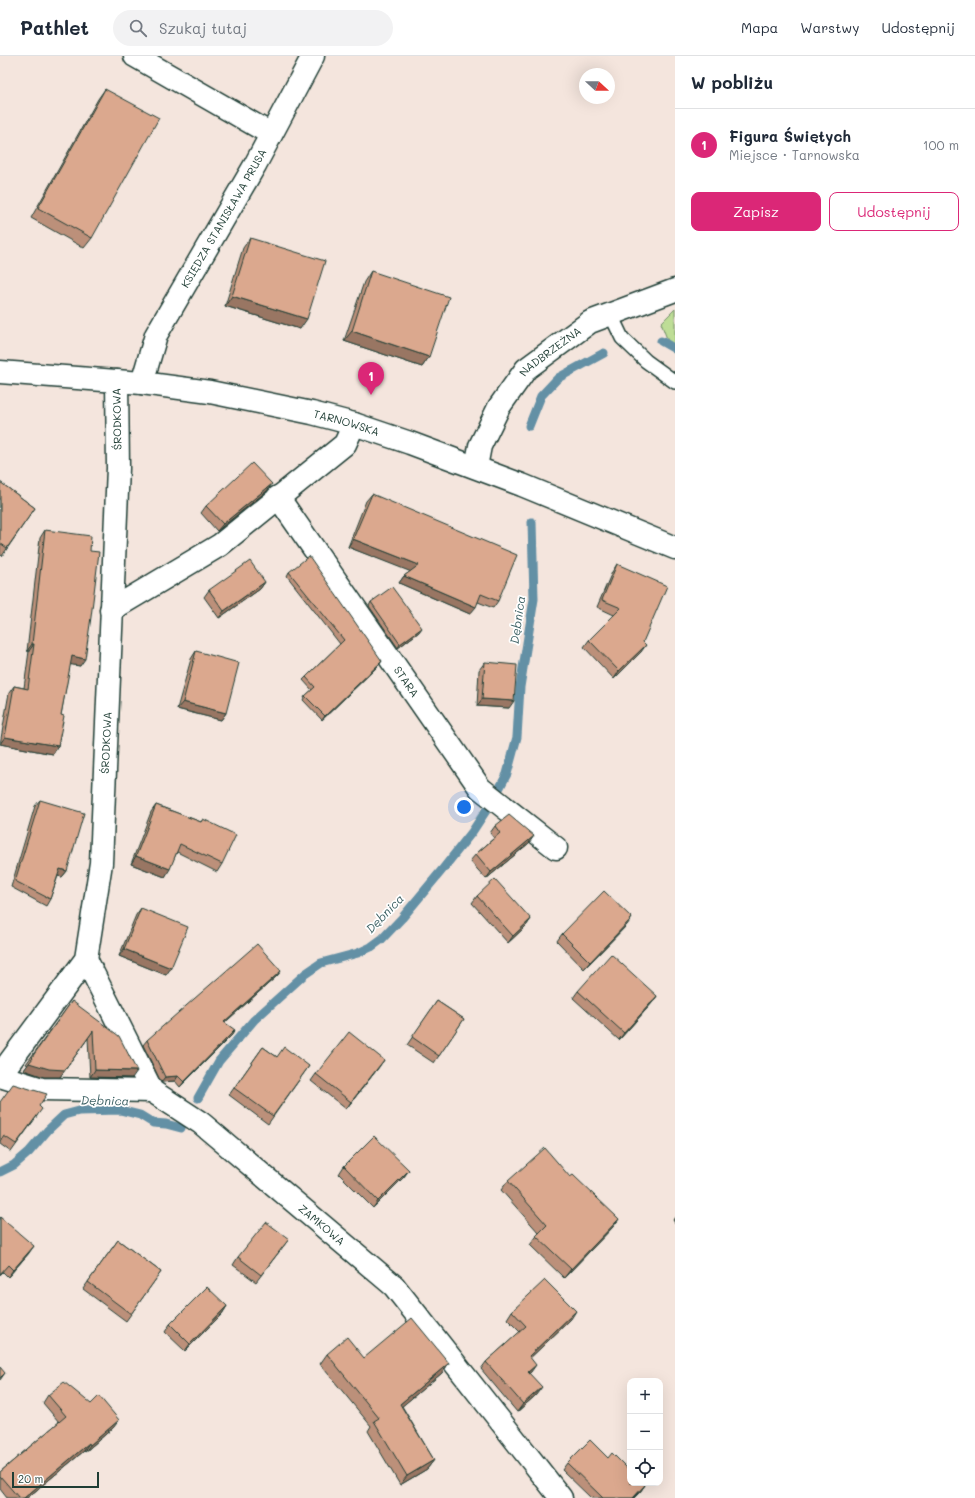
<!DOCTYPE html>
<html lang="pl">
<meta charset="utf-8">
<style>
body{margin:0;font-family:Mali,sans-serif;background:#f2f2f3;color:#1f2937}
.controls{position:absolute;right:12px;bottom:12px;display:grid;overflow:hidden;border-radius:8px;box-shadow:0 4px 16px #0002}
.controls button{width:36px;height:36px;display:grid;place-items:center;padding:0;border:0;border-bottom:1px solid #e0e1e3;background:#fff;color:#1f2937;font:20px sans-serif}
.compass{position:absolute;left:579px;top:12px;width:36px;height:36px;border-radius:50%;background:#fff;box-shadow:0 4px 16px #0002;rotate:111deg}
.scale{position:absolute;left:12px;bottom:10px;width:87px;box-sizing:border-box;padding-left:4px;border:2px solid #1f3d34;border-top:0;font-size:11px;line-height:14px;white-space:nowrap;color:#1f3d34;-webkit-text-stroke:3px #fff;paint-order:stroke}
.you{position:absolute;left:464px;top:751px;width:14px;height:14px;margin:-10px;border:3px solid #fff;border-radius:50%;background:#1a73e8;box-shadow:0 0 0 6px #1a73e833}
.badge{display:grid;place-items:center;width:26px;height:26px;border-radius:50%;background:#db2777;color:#fff;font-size:13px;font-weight:700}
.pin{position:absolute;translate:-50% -33px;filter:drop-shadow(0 1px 2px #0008)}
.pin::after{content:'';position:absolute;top:21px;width:14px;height:12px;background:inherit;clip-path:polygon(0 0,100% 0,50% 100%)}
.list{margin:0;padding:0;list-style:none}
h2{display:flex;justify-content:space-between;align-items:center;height:52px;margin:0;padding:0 16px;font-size:17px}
h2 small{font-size:13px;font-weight:400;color:#747a83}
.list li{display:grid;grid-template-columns:26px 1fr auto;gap:12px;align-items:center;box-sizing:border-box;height:72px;padding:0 16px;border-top:1px solid #e0e1e3}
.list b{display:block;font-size:15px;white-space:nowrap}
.list p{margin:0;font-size:13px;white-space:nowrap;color:#747a83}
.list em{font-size:13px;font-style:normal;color:#747a83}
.actions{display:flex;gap:8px;padding:12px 16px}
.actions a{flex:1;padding:9px 0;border:1px solid #db2777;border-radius:8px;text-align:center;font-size:14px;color:#db2777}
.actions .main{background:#db2777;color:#fff}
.icon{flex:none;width:22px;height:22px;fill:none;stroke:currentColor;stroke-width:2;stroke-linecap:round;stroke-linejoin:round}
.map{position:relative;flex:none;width:675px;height:1442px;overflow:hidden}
header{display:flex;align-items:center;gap:24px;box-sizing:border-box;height:56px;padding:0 20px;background:#fff;border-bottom:1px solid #e0e1e3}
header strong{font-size:19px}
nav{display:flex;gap:22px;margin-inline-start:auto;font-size:14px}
.search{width:280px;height:36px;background:#f2f2f3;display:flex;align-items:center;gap:10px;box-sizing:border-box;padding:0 14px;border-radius:22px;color:#747a83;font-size:15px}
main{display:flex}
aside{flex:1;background:#fff}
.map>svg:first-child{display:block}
.green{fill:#bedd96;stroke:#6e8d65}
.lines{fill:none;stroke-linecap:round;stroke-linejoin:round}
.stream{stroke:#6490a5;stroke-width:9}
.lane-casing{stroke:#1f3d34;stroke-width:16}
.street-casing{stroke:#1f3d34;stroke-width:25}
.secondary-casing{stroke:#1f3d34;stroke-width:25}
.lane{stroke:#fff;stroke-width:13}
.street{stroke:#fff;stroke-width:22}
.secondary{stroke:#fff;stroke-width:22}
.wall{fill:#bc907a;stroke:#1f3d34}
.shaded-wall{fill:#997663;stroke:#1f3d34}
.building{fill:#dba88e;stroke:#1f3d34}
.labels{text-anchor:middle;stroke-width:3.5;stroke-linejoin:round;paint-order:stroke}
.street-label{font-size:11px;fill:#1f3d34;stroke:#fff}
.water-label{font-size:12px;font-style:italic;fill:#3c6063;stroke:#fff}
</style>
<header>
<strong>Pathlet</strong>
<div class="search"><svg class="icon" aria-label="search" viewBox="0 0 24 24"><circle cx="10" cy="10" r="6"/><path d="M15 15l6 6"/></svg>Szukaj tutaj</div>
<nav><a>Mapa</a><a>Warstwy</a><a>Udostępnij</a></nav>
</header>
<main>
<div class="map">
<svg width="675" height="1442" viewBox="0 0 675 1442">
<rect width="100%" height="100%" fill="#f4e5dd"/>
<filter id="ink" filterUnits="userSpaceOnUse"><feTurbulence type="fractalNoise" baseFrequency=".025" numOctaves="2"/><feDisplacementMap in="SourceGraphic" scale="8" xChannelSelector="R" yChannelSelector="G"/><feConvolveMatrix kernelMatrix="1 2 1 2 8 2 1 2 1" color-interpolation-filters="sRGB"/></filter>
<g filter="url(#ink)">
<polygon class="green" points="675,253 675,298 672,296 661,267"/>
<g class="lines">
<g class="stream">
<polyline points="661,285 675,293"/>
<polyline points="529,370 541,340 558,322 604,297"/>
<polyline points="499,733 507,718 517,681 520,631 534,543 532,466"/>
<polyline points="198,1042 219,1005 254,964 305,918 321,907 358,897 371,891 382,883 402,862 442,814 472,776 489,750"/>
<polyline points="0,1116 14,1109 29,1096 48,1074 64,1059 79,1055 120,1054 140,1059 153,1067 166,1068 181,1072"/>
</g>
<defs>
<polyline id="lane" points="611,259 622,282 646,305 675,326"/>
<g id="street">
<polyline points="135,0 271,78"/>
<path id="s1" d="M142,327L156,279L255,109L313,0"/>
<path id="s2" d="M476,411L480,390L499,351L526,313L590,266L675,234"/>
<path id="s3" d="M278,441L480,732L556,792"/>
<polyline points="111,554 220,489 345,388 354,368"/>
<path id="s4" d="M86,903L152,1035L201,1067L394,1230L561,1442"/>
<path id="s5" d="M0,1019L86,903L101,807L118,412L117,325"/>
<polyline points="0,1020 42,1033 152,1035"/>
</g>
<g id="secondary">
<path id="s6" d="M0,316L142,327L210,336L312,357L354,368L410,387L522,429L675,492"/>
</g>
</defs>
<use href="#lane" class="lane-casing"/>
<use href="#street" class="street-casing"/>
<use href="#secondary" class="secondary-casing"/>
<use href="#lane" class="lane"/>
<use href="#street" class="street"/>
<use href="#secondary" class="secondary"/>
</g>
<g class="wall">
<polygon points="105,33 92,182 84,192 31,162 98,43"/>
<polygon points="250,182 300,273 225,250 243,192"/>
<polygon points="371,215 429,301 422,311 344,285 364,226"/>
<polygon points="0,426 35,452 2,500 0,498"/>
<polygon points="267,435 217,475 201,457 206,450"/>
<polygon points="372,438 498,545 493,552 478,546 470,558 399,527 404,520 411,515 348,491 366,445"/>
<polygon points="45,474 90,495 80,610 70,608 61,659 58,690 53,698 0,688 9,637 14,630 24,632 29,595 27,595 40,482"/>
<polygon points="617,508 643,586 641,596 614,623 584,591 589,584 614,559 597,551 612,516"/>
<polygon points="289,516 382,605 379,609 322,664 303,644 305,640 312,634 303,624 306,621 340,588 287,520"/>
<polygon points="265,526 260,533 219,562 204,541 209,534"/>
<polygon points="371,546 419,576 398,592 369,550"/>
<polygon points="196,595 226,657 221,664 177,653 191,603"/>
<polygon points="485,606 509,652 477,650 479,614"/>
<polygon points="40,744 67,815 62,821 58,820 50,843 46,850 11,831 35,750"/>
<polygon points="156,749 201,766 203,763 222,808 217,816 177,796 165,821 131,808 151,756"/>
<polygon points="495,770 529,787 486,823 470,805 476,798 494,782 490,777"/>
<polygon points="477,840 531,863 526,870 508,887 472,847"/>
<polygon points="141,852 166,919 119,900 136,859"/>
<polygon points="627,869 584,913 557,885 562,878"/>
<polygon points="281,915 277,920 225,966 232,979 180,1031 175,1025 161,1026 143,989 147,984"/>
<polygon points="578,935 657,940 652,947 619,984 573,942"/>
<polygon points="72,945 132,1022 90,1021 88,982 60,1021 44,1021 24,1014 28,1009 26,1008"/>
<polygon points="437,945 464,963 434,1007 407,989"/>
<polygon points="263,991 277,1001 309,1010 268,1068 229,1039"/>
<polygon points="379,1011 346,1053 311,1025 316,1018"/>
<polygon points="0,1046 39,1050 37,1060 11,1096 0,1088"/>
<polygon points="344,1110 409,1114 403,1122 373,1152 339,1118"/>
<polygon points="570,1121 619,1163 612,1172 564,1222 530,1189 539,1177 501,1134 508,1125"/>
<polygon points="0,1161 29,1197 8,1221 3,1216 0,1219"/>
<polygon points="675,1161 675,1167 673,1164"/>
<polygon points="289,1183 256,1226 233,1209 238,1201"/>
<polygon points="118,1184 161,1216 126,1265 83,1233"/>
<polygon points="227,1250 222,1258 185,1295 165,1276 170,1268"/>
<polygon points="512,1255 571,1263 530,1302 531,1316 529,1317 536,1339 517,1356 481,1313 486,1306 520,1276 507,1263"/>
<polygon points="327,1298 364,1302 449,1307 442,1317 402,1350 434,1404 427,1413 400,1429 368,1375 371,1370 320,1308"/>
<polygon points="48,1339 91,1348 114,1371 85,1396 84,1395 27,1442 7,1442 0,1433 0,1416 59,1366 43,1347"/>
<polygon points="608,1402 645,1429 640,1436 634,1442 591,1442 562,1414 567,1407"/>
</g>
<g class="shaded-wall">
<polygon points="232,240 307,263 300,273 225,250"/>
<polygon points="352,275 429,301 422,311 344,285"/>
<polygon points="272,428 267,435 217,475 223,468"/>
<polygon points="353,483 419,509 414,517 348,491"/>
<polygon points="404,520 476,551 470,558 399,527"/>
<polygon points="265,526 260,533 219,562 224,555"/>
<polygon points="422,572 419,576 398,592 400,588"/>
<polygon points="32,588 34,588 29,595 27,595"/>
<polygon points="646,589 641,596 614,623 619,615"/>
<polygon points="72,600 85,603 80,610 66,608"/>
<polygon points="382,605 379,609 322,664 325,660"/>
<polygon points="482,643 514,645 509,652 477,650"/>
<polygon points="183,646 226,657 221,664 177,653"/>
<polygon points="5,681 58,690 53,698 0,688"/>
<polygon points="534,780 529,787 486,823 491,816"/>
<polygon points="136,800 170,813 165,821 131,808"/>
<polygon points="60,813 67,815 62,821 55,819"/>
<polygon points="632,862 627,869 584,913 590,906"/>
<polygon points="531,863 526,870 508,887 513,880"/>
<polygon points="124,893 171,912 166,919 119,900"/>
<polygon points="281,915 277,920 220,971 224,966"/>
<polygon points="657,940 652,947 619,984 624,977"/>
<polygon points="235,974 232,979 180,1031 184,1026"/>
<polygon points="93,975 60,1021 44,1021 24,1014 29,1007"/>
<polygon points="384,1004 379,1011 346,1053 351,1046"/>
<polygon points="95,1014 137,1015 132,1022 90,1021"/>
<polygon points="178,1020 175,1025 161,1026 165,1021"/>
<polygon points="409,1114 403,1122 373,1152 378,1145"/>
<polygon points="619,1163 612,1172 564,1222 571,1213"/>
<polygon points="34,1190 29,1197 8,1221 13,1214"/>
<polygon points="227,1250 222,1258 185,1295 190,1288"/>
<polygon points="576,1255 571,1263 524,1308 529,1300"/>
<polygon points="449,1307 442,1317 394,1357 400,1348"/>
<polygon points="536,1309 531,1316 523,1323 528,1316"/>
<polygon points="5,1317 0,1324 0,1322"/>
<polygon points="542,1331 536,1339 517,1356 523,1348"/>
<polygon points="119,1364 114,1371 85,1396 90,1389"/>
<polygon points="89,1387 84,1395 27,1442 24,1442"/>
<polygon points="434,1404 427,1413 400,1429 407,1420"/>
<polygon points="645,1429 640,1436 634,1442 633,1442"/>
</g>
<g class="building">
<polygon points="105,33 159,62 92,182 38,152"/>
<polygon points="250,182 325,205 307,263 232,240"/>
<polygon points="371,215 449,241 429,301 352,275"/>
<polygon points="252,407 272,428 223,468 206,450"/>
<polygon points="0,426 35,452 7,492 0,487"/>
<polygon points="372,438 517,499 498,545 481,538 476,551 404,520 419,509 353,483"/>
<polygon points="45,474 91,480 90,495 99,496 91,561 85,603 72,600 61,659 64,660 58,690 5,681 14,630 28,633 34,588 32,588"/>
<polygon points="309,500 382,605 325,660 305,640 315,631 306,621 344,584 289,516"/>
<polygon points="250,505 265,526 224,555 209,534"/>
<polygon points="617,508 667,530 643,586 646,589 619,615 589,584 621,552 602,544"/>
<polygon points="392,531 422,572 400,588 371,546"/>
<polygon points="196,595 239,607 226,657 183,646"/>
<polygon points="485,606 517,609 514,645 482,643"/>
<polygon points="40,744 84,757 67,815 60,813 50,843 15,825"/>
<polygon points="156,749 201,766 203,763 236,779 222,808 180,788 170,813 136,800"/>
<polygon points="509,759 534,780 491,816 476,798 500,777 495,770"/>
<polygon points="495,823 531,863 513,880 477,840"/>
<polygon points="604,835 632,862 590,906 562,878"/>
<polygon points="141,852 188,871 171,912 124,893"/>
<polygon points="257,888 281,915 224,966 235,974 184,1026 178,1020 165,1021 147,984"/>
<polygon points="611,898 657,940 624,977 578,935"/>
<polygon points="72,945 119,980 137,1015 95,1014 93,975 65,1014 49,1013 29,1007 33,1002 32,1001"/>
<polygon points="437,945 464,963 439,1000 412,981"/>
<polygon points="349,976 384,1004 351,1046 316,1018"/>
<polygon points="263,991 277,1001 284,991 309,1010 273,1060 234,1032"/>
<polygon points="13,1028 47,1038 39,1050 42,1053 16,1088 4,1080 0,1086 0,1046"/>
<polygon points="374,1080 409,1114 378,1145 344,1110"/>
<polygon points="545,1092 570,1121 573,1119 619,1163 571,1213 536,1180 547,1169 508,1125"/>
<polygon points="0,1161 34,1190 13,1214 8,1209 0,1218"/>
<polygon points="266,1166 289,1183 261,1219 238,1201"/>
<polygon points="118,1184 161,1216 131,1258 88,1226"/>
<polygon points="545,1224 576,1255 529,1300 536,1309 528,1316 542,1331 523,1348 486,1306 526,1270 512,1255"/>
<polygon points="207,1231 227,1250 190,1288 170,1268"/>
<polygon points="412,1262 449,1307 400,1348 434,1404 407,1420 374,1365 379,1362 327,1298 347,1281 364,1302"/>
<polygon points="0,1311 5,1317 0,1322"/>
<polygon points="64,1326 91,1348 99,1340 119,1364 90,1389 89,1387 24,1442 19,1442 0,1420 0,1416 66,1360 48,1339"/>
<polygon points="590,1384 608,1402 612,1397 630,1415 630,1427 643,1427 645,1429 633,1442 603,1442 567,1407"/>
</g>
</g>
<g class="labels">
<g class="street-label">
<text dy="4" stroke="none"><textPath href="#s1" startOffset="185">KSIĘDZA STANISŁAWA PRUSA</textPath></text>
<text dy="4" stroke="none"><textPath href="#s2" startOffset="141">NADBRZEŻNA</textPath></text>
<text transform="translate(117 363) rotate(-91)" y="4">ŚRODKOWA</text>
<text dy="4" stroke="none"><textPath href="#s6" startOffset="351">TARNOWSKA</textPath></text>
<text dy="4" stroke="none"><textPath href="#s3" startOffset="225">STARA</textPath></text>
<text dy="4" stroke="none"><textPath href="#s5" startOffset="362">ŚRODKOWA</textPath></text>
<text dy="4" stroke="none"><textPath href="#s4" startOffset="364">ZAMKOWA</textPath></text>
</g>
<g class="water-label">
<text transform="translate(518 564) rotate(-82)" y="4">Dębnica</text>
<text transform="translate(385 858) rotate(-46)" y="4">Dębnica</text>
<text transform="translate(105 1045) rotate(1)" y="4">Dębnica</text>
</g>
</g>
</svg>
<div class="controls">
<button>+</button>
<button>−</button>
<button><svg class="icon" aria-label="locate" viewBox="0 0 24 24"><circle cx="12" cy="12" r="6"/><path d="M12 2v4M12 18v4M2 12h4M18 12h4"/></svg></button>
</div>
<svg class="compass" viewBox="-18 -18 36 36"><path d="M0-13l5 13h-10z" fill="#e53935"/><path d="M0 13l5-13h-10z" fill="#747a83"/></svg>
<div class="scale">20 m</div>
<div class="you"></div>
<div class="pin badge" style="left:371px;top:339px">1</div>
</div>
<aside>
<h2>W pobliżu<small></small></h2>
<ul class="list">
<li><span class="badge">1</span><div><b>Figura Świętych</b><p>Miejsce · Tarnowska</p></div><em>100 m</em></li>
</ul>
<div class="actions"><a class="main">Zapisz</a><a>Udostępnij</a></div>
</aside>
</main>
